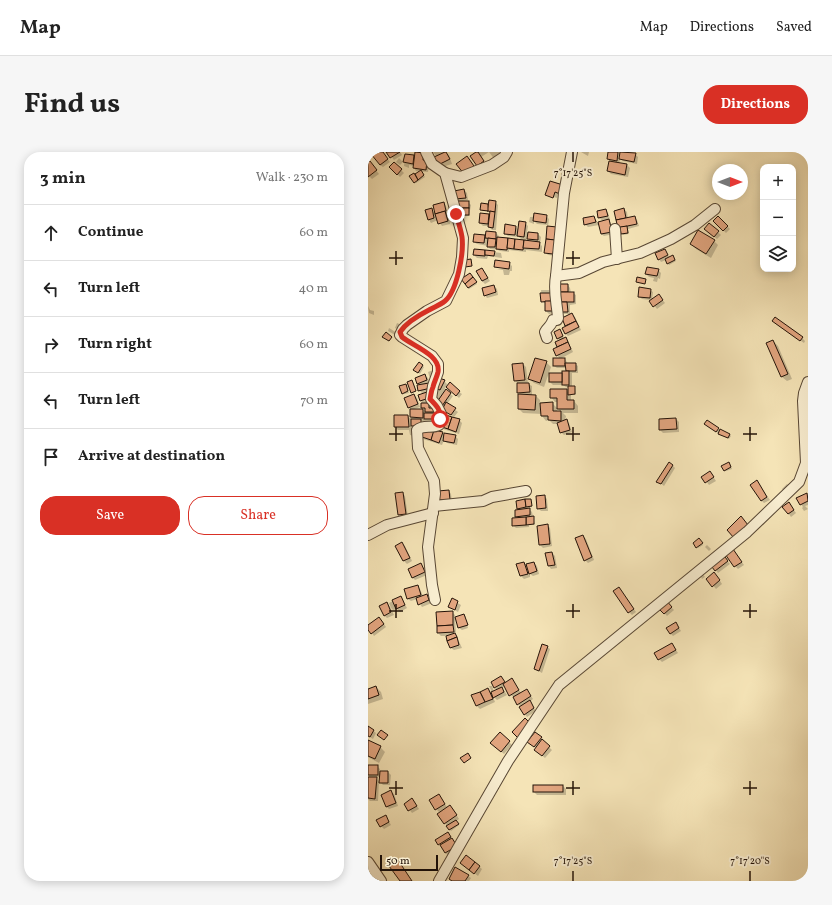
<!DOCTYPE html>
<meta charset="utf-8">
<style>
body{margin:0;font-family:Vollkorn,serif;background:#f6f6f6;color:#222}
.controls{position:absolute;right:12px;top:12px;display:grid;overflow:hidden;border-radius:8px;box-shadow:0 2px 10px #0003}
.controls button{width:36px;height:36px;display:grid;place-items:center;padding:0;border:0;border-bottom:1px solid #e0e0e0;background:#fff;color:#222;font:20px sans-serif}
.compass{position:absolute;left:344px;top:12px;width:36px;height:36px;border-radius:50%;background:#fff;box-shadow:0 2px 10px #0003;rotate:90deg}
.scale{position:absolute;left:12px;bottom:10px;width:58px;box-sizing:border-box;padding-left:4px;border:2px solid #231308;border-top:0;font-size:11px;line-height:14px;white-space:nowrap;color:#231308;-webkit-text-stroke:3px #f8edd0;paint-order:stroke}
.stop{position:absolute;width:12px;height:12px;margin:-9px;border:3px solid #d93025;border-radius:50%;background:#fff}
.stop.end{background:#d93025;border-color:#fff;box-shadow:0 1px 4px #0008}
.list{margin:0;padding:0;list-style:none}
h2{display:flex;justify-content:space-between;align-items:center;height:52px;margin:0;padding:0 16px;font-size:17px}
h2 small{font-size:13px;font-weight:400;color:#767676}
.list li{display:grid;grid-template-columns:26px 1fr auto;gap:12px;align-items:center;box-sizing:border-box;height:56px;padding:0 16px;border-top:1px solid #e0e0e0}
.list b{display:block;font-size:15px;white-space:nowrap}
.list em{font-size:13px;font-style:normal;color:#767676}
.actions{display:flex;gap:8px;padding:12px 16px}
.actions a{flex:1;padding:9px 0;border:1px solid #d93025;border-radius:16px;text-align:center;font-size:14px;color:#d93025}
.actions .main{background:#d93025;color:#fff}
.icon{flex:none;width:22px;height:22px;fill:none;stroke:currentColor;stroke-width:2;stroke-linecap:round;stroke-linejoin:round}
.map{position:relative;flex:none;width:440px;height:729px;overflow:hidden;border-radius:16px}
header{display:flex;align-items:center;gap:24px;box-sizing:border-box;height:56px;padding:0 20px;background:#fff;border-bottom:1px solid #e0e0e0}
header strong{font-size:19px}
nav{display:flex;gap:22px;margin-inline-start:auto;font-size:14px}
.intro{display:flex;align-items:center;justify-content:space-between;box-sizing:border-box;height:96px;padding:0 24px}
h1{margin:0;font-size:28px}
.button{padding:10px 18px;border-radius:16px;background:#d93025;color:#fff;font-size:14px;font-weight:700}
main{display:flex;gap:24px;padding:0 24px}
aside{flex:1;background:#fff;border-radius:16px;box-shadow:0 2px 10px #0003}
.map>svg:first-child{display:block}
.shadow{fill:#0003;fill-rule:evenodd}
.building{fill:#e2a57f;stroke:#231308}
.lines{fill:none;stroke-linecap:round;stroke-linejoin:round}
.minor-casing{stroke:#584734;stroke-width:12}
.minor{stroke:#f8edd0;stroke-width:10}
.route{stroke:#d93025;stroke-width:5}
.ticks{fill:none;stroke:#231308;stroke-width:1.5}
.ticks-label{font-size:10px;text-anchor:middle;fill:#231308;stroke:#f8edd0;stroke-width:4;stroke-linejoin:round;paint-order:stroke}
</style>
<header>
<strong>Map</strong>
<nav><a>Map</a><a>Directions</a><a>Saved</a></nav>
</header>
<div class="intro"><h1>Find us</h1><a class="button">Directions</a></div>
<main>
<aside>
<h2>3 min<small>Walk · 230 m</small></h2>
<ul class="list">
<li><svg class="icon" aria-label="ahead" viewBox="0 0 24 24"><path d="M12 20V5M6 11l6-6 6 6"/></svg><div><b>Continue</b></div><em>60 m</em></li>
<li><svg class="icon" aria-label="left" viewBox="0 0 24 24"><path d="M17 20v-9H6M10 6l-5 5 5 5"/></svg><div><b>Turn left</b></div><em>40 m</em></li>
<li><svg class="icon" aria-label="right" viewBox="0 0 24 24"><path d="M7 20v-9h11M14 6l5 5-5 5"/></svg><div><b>Turn right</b></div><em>60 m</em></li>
<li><svg class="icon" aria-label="left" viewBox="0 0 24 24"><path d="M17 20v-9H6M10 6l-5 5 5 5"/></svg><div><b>Turn left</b></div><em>70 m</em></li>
<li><svg class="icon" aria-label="arrive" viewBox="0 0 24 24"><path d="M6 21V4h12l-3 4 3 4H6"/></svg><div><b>Arrive at destination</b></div></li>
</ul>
<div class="actions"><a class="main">Save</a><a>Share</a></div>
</aside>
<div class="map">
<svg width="440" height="729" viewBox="0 0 440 729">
<rect width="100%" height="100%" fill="#f5e4b7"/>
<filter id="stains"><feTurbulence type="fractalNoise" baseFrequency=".005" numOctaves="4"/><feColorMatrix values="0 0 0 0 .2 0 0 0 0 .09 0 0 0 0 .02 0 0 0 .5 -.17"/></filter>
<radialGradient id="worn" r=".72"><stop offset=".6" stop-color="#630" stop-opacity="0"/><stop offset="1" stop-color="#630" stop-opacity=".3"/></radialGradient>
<g class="shadow">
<polygon points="8,0 14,0 22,10 15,15 12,13"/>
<polygon points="20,0 32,0 34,3 26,8"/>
<polygon points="65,0 77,0 81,3 84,12 74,15 69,5"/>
<polygon points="109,0 121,0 113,5 118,12 110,13"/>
<polygon points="121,0 133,0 136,4 127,8"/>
<polygon points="213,0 221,0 220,4"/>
<polygon points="241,0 252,0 253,1 253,0 257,0 267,2 270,5 269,12 255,9 252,7 251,12 259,13 262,16 260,25 243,22 240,19 242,9 240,7"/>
<polygon points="56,2 61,13 60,20 48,19 46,16 46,14 41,13 41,16 36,14 37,3 47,4"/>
<polygon points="31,6 35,10 32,13 28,10"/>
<polygon points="0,11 4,13 11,22 4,27 0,23"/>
<polygon points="26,11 36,21 32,25 22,15"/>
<polygon points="53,19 57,25 48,31 43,25"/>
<polygon points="182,30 195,44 190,42 189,46 180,43 180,44 178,42"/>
<polygon points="96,38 99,41 100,48 95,49 95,50 100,50 103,53 101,64 93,64 91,50 88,47"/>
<polygon points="127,50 130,53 128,78 124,78 120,74 115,74 112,71 113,62 122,63 122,61 121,59 114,59 113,57 114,52 121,53"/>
<polygon points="76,51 78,54 82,72 74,74 70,68 63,71 61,68 58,59 63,57 69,63"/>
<polygon points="256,57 259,60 260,67 267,65 269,68 271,74 260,77 261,82 255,83 251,75"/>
<polygon points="238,58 240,61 242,67 240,67 243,71 246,82 236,84 233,82 231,73 220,75 217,72 226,65 230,71 235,69 231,66"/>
<polygon points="178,64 181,67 180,75 188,104 180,103 177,100 180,73 169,72 166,69 166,72 161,70 162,65"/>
<polygon points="350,65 362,77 358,81 346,69"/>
<path d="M157,71L160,74L159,81L170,82L173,85L172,92L174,94V100L158,98V100L141,98V100L132,99L130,98L122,97L120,94L109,92L106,90L107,83L118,84L128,81L131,84L130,86L155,89L150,84V85L140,84L137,81L138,74L148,75L151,78ZM159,85L163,90L158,89Z"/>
<polygon points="341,72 353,83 349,87 340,80"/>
<polygon points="346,89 350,93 343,106 328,97 323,92"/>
<polygon points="297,98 302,106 306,105 308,109 301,113 298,108 293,110 291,107"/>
<polygon points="118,99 133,101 134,106 120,104 119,107 109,106 106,103"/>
<polygon points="141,111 144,114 144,119 142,119 141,123 136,123 135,118 129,117 136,117 136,115"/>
<polygon points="114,117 122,129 117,132 114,129"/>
<polygon points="290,118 293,121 292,127 290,126 289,130 285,129 286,126 281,125 278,122"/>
<polygon points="103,123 109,132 101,137 100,136"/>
<polygon points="200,133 202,136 203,141 205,141 208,143 208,152 202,153 202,162 196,162 194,160"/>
<polygon points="126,134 129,137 130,143 119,146 117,143"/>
<polygon points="173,138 181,138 182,139 188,161 181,162 178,159 178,152 174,149"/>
<polygon points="282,138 285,140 284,148 293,146 297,151 289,157 282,148 274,147 271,144"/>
<polygon points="0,154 2,158 6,159 6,163 1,161"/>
<polygon points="204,162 207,165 213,178 200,184 197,181 199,175 195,166"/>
<polygon points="407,167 434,186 437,189 436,191 408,172"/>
<polygon points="29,171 34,173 32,179 27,176"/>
<polygon points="21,176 29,181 27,183 20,179"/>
<polygon points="192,178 196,186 200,189 205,200 192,207 186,198 191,195 188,190 192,188 189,186"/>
<polygon points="405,189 410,194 424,227 419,229 414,225 399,192"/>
<polygon points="197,207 200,212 207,212 210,214 210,221 204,221 204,235 207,236 208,243 203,243 203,249 206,249 210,254 210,261 195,261 198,264 197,269 201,271 204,280 196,283 193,280 191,272 185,272 181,268 178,269 174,264 174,262 155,261 151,257 153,243 150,240 150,232 147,229 145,213 155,212 158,215 160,232 164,234 164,244 168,244 172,248 172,252 184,251 189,256 189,260 193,260 190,257 190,250 187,250 183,245 198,238 201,241 201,235 198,235 195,233 185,233 182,230 182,222 195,222 199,220 198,216 189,216 186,214"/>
<polygon points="178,210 183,215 176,235 166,231 161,227"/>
<polygon points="51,211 56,215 52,222 48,219"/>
<polygon points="65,218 66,220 62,227 60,220"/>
<polygon points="57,224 60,226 62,231 64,249 55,252 61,252 64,257 68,257 68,268 66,268 70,272 58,276 66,281 74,281 77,284 87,284 90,287 89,293 79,291 76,288 74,293 55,287 43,273 43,278 46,278 47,284 42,283 41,278 30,278 27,275 27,264 40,264 43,267 43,258 40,255 46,243 49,246 52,255 43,258 57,258 54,256 54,250 53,249 55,242 51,238 52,234 50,231"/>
<polygon points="76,229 79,232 75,242 82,242 85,244 79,252 90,260 86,265 78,260 75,258 76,255 66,247 70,237"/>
<polygon points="38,233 41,241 36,242 35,241"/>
<polygon points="82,238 91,240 94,242 91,246"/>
<polygon points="308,267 311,270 311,280 295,281 292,278"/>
<polygon points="91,268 94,271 91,282 75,277 72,274"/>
<polygon points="338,272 362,283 363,284 361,287 351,282"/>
<polygon points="362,312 364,317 358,319 356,318"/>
<polygon points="304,313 307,316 296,334 290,329"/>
<polygon points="342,320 348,329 341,333 335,325"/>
<polygon points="389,330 402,348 396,351 393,348"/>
<polygon points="419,332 422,335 416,340 414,337"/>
<polygon points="81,339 83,342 84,350 75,351 72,348"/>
<polygon points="34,341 37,344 40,365 34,366 31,363 28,342"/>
<polygon points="439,342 440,343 440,353 437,354 440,357 436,359 434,356 435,355 433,352"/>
<polygon points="176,344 179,347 180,359 173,359 170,356"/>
<polygon points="162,348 164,355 160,356 164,360 167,373 161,373 161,375 148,376 145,373 150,366 148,364 151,358 150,356"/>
<polygon points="423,354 428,361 423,365 416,355"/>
<polygon points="179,373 182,376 184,394 175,396 172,393"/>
<polygon points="215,384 218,387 226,408 220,411 217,408"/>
<polygon points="332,389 335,393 330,396 326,391"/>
<polygon points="34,391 37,394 44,409 39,412 36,409 29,394"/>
<polygon points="339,393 343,397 341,399 337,395"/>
<polygon points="184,401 187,404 189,416 183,417 181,414"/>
<polygon points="367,401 376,413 370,417 367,414"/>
<polygon points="357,406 362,412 350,421 348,418"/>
<polygon points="156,411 158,413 166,411 169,414 171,422 165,424 162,422 162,425 156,427 153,424 150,413"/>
<polygon points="53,412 55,415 59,423 47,428 44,425"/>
<polygon points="331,421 334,421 337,425 334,427"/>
<polygon points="349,424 354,432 348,437 340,427"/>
<polygon points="49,434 52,437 55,444 58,443 64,451 54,455 49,447 43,449 40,447"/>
<polygon points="253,439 268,460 264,463 261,460"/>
<polygon points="33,445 39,456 32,460 29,457 25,458 22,455 26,463 19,466 16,463 19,451 23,456 21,451"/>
<polygon points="84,448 93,453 90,460 81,455"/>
<polygon points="298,450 306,458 299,464 292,456"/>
<polygon points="84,460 87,463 88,483 94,496 86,498 83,496 79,484 73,484 70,481 69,461"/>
<polygon points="96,463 98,465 96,465 100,476 94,478 91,476"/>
<polygon points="14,469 18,475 6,484 0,474"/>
<polygon points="308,471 313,479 305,484 302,481"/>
<polygon points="304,492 310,501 294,510 291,507"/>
<polygon points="179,495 182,497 174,521 167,517"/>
<polygon points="133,525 138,532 144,528 153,541 159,538 165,547 161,550 168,559 159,565 146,545 142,543 137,534 134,536 139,543 129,548 124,543 127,550 112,557 109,554 104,544 120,537 125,542 121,534 124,534 126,540 129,538 127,536"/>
<polygon points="8,535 13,540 15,547 0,552 0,538"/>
<polygon points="0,575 8,581 5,587 0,584"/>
<polygon points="132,581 144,593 136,602 123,591"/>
<polygon points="173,586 176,589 175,590 184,598 177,606 170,600 168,596 163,593"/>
<polygon points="0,589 12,595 17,600 11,611 0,605"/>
<path d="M0,614H9L12,617V620H20L23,623L22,633H15L11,629L10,649H2L0,647V626H2L0,624ZM7,625H12V630Z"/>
<polygon points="166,634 195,634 198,637 198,643 169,643 166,640"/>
<polygon points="23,640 26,642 30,654 21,657 19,655"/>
<polygon points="73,646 79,655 71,660 68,657"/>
<polygon points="44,647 51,657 44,661 37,652"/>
<polygon points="85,657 91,667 88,669 91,673 83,679 71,663"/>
<polygon points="18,664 23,673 16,677 13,674"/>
<polygon points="80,681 91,697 80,704 68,688"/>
<polygon points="99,705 114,717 110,724 97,714"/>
<polygon points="100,724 103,726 101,729 84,729 82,727"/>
</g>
<g class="building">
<polygon points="7,0 15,0 20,7 12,13 3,2"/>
<polygon points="18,0 32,0 22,6"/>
<polygon points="47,0 56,1 55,8 59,9 58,18 45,16"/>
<polygon points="77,0 78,0 82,7 70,13 66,5"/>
<polygon points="108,0 110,0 116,9 109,14 102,4"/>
<polygon points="240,0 250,0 249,9 239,7"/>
<polygon points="252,0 268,1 266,10 251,7"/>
<polygon points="37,2 46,3 45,12 35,10"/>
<polygon points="99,4 106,14 96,22 88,12"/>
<polygon points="2,9 9,18 0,25 0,10"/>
<polygon points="241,9 259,12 257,23 239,19"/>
<polygon points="26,10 34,17 29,23 21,15"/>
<polygon points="53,18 56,23 50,28 47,22"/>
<polygon points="46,21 50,28 46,31 41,24"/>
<polygon points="182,29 195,33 192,42 187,40 185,46 177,43"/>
<polygon points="96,37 98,46 87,47 86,39"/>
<polygon points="121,48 128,49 127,60 119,59"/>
<rect x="89" y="49" width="12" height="7"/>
<polygon points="76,50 78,59 67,62 65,53"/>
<polygon points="113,51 120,52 120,59 112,58"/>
<polygon points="64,56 66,66 60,68 57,58"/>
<rect x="91" y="56" width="10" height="7"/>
<polygon points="256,56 258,66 248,68 246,59"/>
<polygon points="238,57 240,64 230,66 229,59"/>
<polygon points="77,59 80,69 70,72 67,62"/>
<polygon points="122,59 127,60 125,76 120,75"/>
<polygon points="112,61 121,62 120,72 111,71"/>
<polygon points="166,61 179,63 178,71 165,69"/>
<polygon points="226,64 228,70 216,73 215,66"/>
<polygon points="267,64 269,72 250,76 248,68"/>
<polygon points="350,64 360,74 355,79 345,69"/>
<polygon points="241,67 244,80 233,82 230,70"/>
<polygon points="151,69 158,70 156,85 149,84"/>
<polygon points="341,71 351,79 346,85 336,77"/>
<polygon points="137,72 148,74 147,83 136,82"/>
<polygon points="179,74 189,75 187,88 178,87"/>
<polygon points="259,74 260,81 253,82 252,75"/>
<polygon points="330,78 347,88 338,102 322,92"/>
<polygon points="118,79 128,80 128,87 117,86"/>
<polygon points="160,80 170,81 170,88 159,87"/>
<polygon points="106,82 117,83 116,91 105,90"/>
<polygon points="129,85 140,86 139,98 128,97"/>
<polygon points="120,86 128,87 127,95 119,95"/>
<polygon points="140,86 147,87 146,97 139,96"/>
<polygon points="147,87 156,88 155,98 146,97"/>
<polygon points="178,87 187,88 185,102 176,101"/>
<polygon points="156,88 172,90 171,97 155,96"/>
<polygon points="106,97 117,98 117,104 105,103"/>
<polygon points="297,97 300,103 290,108 287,101"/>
<polygon points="117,98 127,99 126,104 117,103"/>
<polygon points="305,103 307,108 299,112 297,107"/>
<polygon points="103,107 104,114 97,115 96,108"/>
<polygon points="127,108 142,110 141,117 126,115"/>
<polygon points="279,115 291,117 289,124 277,122"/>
<polygon points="114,116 120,126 114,129 108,119"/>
<polygon points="102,121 105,125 97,132 93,127"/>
<polygon points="105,125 109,130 100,136 97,132"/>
<polygon points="269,125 278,127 277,132 268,130"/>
<polygon points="188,132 200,132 200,140 189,140"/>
<polygon points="126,133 128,140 116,144 114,136"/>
<polygon points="271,135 283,137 282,146 270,145"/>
<rect x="192" y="140" width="14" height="10"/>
<polygon points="172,141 185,141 185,149 173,150"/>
<polygon points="291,142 295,148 285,155 281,149"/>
<polygon points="177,149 185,149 186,159 177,159"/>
<polygon points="192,150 199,150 200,160 193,160"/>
<polygon points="204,161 208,169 197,174 194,166"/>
<polygon points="407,165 435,185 432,189 404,169"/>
<polygon points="208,169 211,175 197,182 194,176"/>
<polygon points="192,177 195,184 189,187 186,180"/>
<polygon points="18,180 24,185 21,189 14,185"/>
<polygon points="198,185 200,190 189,195 187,190"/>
<polygon points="405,188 420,222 413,225 398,191"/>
<polygon points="200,190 203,197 188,204 185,197"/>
<polygon points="167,206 179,209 172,231 160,227"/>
<rect x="185" y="206" width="12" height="8"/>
<polygon points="51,210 55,213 50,221 45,218"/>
<polygon points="155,211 157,228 146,229 144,212"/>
<polygon points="197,211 208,211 208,219 198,219"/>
<rect x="194" y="219" width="7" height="14"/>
<rect x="181" y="221" width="13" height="9"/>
<polygon points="57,222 59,228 49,232 47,226"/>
<polygon points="71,226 77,228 72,238 67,236"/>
<polygon points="44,228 48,239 43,241 39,230"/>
<polygon points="82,230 92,239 88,244 78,235"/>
<polygon points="61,231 63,236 50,239 49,233"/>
<polygon points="149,231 161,231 162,240 149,241"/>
<polygon points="38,232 40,239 34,242 31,234"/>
<polygon points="200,234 207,234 207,242 200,243"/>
<polygon points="78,237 83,241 74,254 69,250"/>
<polygon points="182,237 199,237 199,248 206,248 206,257 189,257 189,246 182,246"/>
<polygon points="59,240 61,246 52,249 50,243"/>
<polygon points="46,242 50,252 40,256 36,246"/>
<polygon points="150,242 168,243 167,258 150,257"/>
<polygon points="78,250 88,256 83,263 74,258"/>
<polygon points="185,250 185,259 193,259 193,269 180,268 180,264 173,264 172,251"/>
<polygon points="53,251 61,251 61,256 68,256 68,260 57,260 57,256 53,256"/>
<polygon points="42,257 55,257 55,266 42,265"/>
<rect x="56" y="261" width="12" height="6"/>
<polygon points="75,262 84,265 80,277 71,274"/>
<polygon points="26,263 40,263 41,275 26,275"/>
<polygon points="84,265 92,267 88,280 80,277"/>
<polygon points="308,266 309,277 291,278 291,267"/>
<rect x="43" y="267" width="10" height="7"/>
<polygon points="199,267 202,278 192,281 189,271"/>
<polygon points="339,268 351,276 348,280 336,272"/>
<polygon points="53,276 66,280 63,288 51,284"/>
<polygon points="352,277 362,282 360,286 350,282"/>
<polygon points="66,278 75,280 71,291 63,288"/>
<polygon points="76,281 88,283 86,291 75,289"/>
<polygon points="301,310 305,313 293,332 288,330"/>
<polygon points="361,310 363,315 356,319 353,314"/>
<polygon points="342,319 346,325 337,331 333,325"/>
<polygon points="389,328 399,345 393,349 382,333"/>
<polygon points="81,338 82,348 71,348 70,339"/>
<polygon points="35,340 38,362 30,363 27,341"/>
<polygon points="439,341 440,349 432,353 428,346"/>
<polygon points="177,343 178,356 169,357 168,344"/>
<polygon points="157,347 158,355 149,357 148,349"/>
<polygon points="157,347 163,347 164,354 158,355"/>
<polygon points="421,350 426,358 420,362 414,355"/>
<polygon points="162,356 162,363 147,365 147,358"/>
<polygon points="166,364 166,372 158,373 158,365"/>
<polygon points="373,364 380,373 366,386 359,378"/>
<polygon points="158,365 158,373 144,374 144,366"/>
<polygon points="180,372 182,392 171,393 169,374"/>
<polygon points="215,383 224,405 216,409 207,386"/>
<polygon points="331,386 335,391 328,396 325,391"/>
<polygon points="34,390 42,406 35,409 27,394"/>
<polygon points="365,397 374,410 366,415 357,402"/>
<polygon points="184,400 187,413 180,414 177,401"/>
<polygon points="355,402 360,409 347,419 341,411"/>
<polygon points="156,410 160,422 152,424 148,412"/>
<polygon points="166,410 169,419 161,422 158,412"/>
<polygon points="53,411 57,420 44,426 40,417"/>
<polygon points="346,420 352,428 344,435 338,427"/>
<polygon points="50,433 53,443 39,447 36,437"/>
<polygon points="251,435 266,457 260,461 245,439"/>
<polygon points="59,442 61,448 50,453 48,446"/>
<polygon points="33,444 37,453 28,457 24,448"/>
<polygon points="84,446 90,449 87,458 80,455"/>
<polygon points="298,448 304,455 296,462 290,456"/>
<polygon points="19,450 23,460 16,464 11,454"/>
<polygon points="85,459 85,473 69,474 68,460"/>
<polygon points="96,462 100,473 90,476 87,465"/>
<polygon points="11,465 16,472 3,482 0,478 0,473"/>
<polygon points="308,470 311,476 302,482 298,476"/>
<polygon points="85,473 86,480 69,481 69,474"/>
<polygon points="87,481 89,485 79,489 78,484"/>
<polygon points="89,485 91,493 82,496 79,489"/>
<polygon points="304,491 308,498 290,508 286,501"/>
<polygon points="174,492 180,494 171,519 166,517"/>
<polygon points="133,524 137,530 126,536 123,530"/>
<polygon points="144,526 151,538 141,544 135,532"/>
<polygon points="8,534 11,543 0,547 0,537"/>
<polygon points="134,535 136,540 125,546 123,540"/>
<polygon points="120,536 125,547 117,550 112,540"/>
<polygon points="159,537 163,544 149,553 145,545"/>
<polygon points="112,540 117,550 108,554 103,543"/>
<polygon points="162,548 166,556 156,563 151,555"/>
<polygon points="157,566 163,572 150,586 144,580"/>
<polygon points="0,574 6,578 2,585 0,584"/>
<polygon points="13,578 20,583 16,588 9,583"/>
<polygon points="132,580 142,589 133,600 122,591"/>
<polygon points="167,580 174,585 166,595 159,590"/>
<polygon points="174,587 182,594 174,604 166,598"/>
<polygon points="0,588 13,594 7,607 0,604"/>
<polygon points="100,601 103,606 96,611 92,606"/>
<rect x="0" y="613" width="10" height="10"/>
<polygon points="12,619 20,619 20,631 11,631"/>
<polygon points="0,625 9,625 7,647 0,646"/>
<rect x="165" y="633" width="30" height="7"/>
<polygon points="23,638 28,651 18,655 13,643"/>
<polygon points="71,642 77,652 67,658 61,648"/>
<polygon points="44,646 49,654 40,659 36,652"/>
<polygon points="82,653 89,663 76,672 69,662"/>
<polygon points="18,663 21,670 12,675 8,668"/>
<polygon points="88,668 91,672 81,678 78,674"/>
<polygon points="80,680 83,685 70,693 67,688"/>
<polygon points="84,686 89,694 77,701 72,693"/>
<polygon points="98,703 107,710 101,718 92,711"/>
<polygon points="30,708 44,729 32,729 21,714"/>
<polygon points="107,710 112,714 106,722 101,718"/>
<polygon points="87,715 101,723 97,729 84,729 81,727"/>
</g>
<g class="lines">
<defs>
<g id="minor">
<path d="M58,0L64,12L77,21L95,86L94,105L91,122L78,149L59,159L39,173L35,177L32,183L34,185L64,204L70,212V220L65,234L63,247L69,254L73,262L71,273C64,277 56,272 49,278L50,296L66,329L67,342L60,395L64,433L67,448"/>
<polyline points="77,21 93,25 124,13 136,5 139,0"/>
<polyline points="247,77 249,107"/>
<polyline points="188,124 211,121 235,110 272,101 303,87 327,73 347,57"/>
<path d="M179,186L177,180C180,174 182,176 185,168H189L190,166C189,151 185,139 188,124L196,41L204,0"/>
<polyline points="66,354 115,349 124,345 158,339"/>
<polyline points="0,383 19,373 65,361"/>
<polyline points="0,710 13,729"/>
<polyline points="71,729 140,609 191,533 379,380 431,330 438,311 435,249 436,241 440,230"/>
</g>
</defs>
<use href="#minor" class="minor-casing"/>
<use href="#minor" class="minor"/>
</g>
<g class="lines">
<path class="route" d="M72,267C74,259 68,253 62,247C63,243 63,239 65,235C66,230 69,225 70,220C73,203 45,194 34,185L32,180C38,171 51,163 61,158C66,155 72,153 77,149C89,139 96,101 94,85C93,78 90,69 88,62"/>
</g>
<path class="ticks" d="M205,0V10M28,99V113M205,99V113M21,106H35M198,106H212M28,275V289M205,275V289M382,275V289M21,282H35M198,282H212M375,282H389M28,452V466M205,452V466M382,452V466M21,459H35M198,459H212M375,459H389M28,629V643M205,629V643M382,629V643M21,636H35M198,636H212M375,636H389M205,719V729M382,719V729"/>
<g class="ticks-label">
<text x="205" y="24">7°17'25"S</text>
<text x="205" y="712">7°17'25"S</text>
<text x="382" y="712">7°17'20"S</text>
</g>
<rect width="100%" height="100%" filter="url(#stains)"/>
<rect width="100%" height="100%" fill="url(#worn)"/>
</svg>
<div class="controls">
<button>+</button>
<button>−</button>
<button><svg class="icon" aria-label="layers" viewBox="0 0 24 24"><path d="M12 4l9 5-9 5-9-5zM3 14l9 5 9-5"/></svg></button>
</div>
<svg class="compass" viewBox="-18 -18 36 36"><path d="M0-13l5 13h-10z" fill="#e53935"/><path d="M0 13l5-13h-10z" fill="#767676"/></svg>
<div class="scale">50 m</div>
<div class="stop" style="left:72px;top:267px"></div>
<div class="stop end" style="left:88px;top:62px"></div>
</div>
</main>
